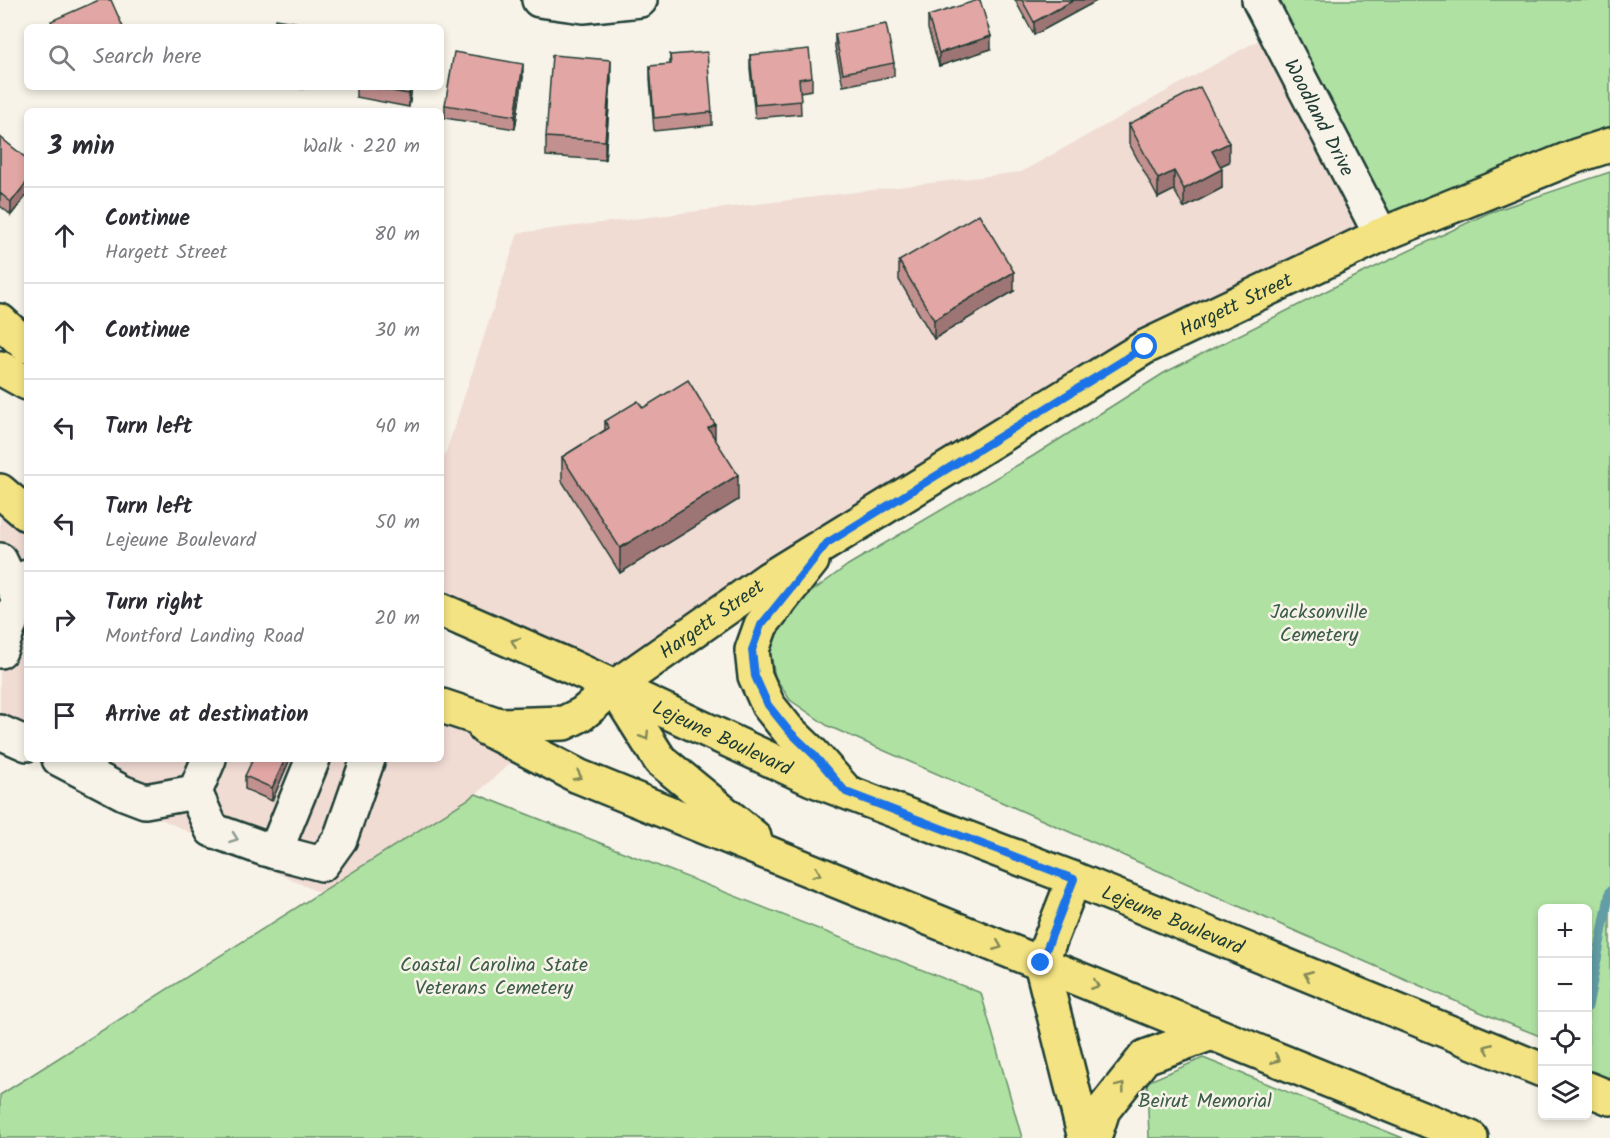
<!DOCTYPE html>
<meta charset="utf-8">
<style>
body{margin:0;font-family:Kalam,sans-serif;background:#f7f7f7;color:#2b2b33}
.controls{position:absolute;right:18px;bottom:18px;display:grid;overflow:hidden;border-radius:9px;box-shadow:0 3px 9px #0003}
.controls button{width:54px;height:54px;display:grid;place-items:center;padding:0;border:0;border-bottom:2px solid #e1e1e2;background:#fff;color:#2b2b33;font:30px sans-serif}
.stop{position:absolute;width:18px;height:18px;margin:-14px;border:4px solid #1a73e8;border-radius:50%;background:#fff}
.stop.end{background:#1a73e8;border-color:#fff;box-shadow:0 2px 6px #0008}
.list{margin:0;padding:0;list-style:none}
h2{display:flex;justify-content:space-between;align-items:center;height:78px;margin:0;padding:0 24px;font-size:26px}
h2 small{font-size:20px;font-weight:400;color:#7c7c81}
.list li{display:grid;grid-template-columns:39px 1fr auto;gap:18px;align-items:center;box-sizing:border-box;height:96px;padding:0 24px;border-top:2px solid #e1e1e2}
.list b{display:block;font-size:22px;white-space:nowrap}
.list p{margin:0;font-size:20px;white-space:nowrap;color:#7c7c81}
.list em{font-size:20px;font-style:normal;color:#7c7c81}
.icon{flex:none;width:33px;height:33px;fill:none;stroke:currentColor;stroke-width:2;stroke-linecap:round;stroke-linejoin:round}
.map{position:relative;flex:none;width:1610px;height:1138px;overflow:hidden}
.search{position:absolute;background:#fff;box-shadow:0 3px 9px #0003;left:24px;top:24px;width:420px;height:66px;display:flex;align-items:center;gap:15px;box-sizing:border-box;padding:0 21px;border-radius:9px;color:#7c7c81;font-size:22px}
.panel{position:absolute;background:#fff;box-shadow:0 3px 9px #0003;left:24px;top:108px;width:420px;height:654px;border-radius:9px}
.map>svg:first-child{display:block}
.built{fill:#f1dcd4}
.green{fill:#afe1a2;stroke:#678f6b;stroke-width:1.5}
.lines{fill:none;stroke-linecap:round;stroke-linejoin:round}
.stream{stroke:#639da5;stroke-width:9}
.minor-casing{stroke:#1f3d34;stroke-width:38}
.major-casing{stroke:#1f3d34;stroke-width:38}
.minor{stroke:#f7f3e8;stroke-width:33}
.major{stroke:#f4e382;stroke-width:33}
.wall{fill:#c2908e;stroke:#1f3d34;stroke-width:1.5}
.shaded-wall{fill:#9e7574;stroke:#1f3d34;stroke-width:1.5}
.building{fill:#e2a7a5;stroke:#1f3d34;stroke-width:1.5}
.oneway{stroke:#7f8857}
.oneway2{stroke:#8b988e}
.route{stroke:#1a73e8;stroke-width:8}
.labels{text-anchor:middle;stroke-width:5;stroke-linejoin:round;paint-order:stroke}
.street-label{font-size:20px;fill:#1f3d34;stroke:#f7f3e8}
.park-label{font-size:20px;fill:#3c5e4a;stroke:#f7f3e8}
</style>
<div class="map">
<svg width="1610" height="1138" viewBox="0 0 1610 1138">
<rect width="100%" height="100%" fill="#f7f3e8"/>
<filter id="ink" filterUnits="userSpaceOnUse"><feTurbulence type="fractalNoise" baseFrequency=".0167" numOctaves="2"/><feDisplacementMap in="SourceGraphic" scale="12" xChannelSelector="R" yChannelSelector="G"/><feConvolveMatrix kernelMatrix="1 2 1 2 8 2 1 2 1" color-interpolation-filters="sRGB"/></filter>
<g filter="url(#ink)">
<g class="built">
<polygon points="1275,31 1381,235 1145,347 614,687 441,610 441,467 518,233 1021,172"/>
<polygon points="0,491 27,514 27,757 0,744"/>
<polygon points="441,707 526,749 476,794 320,893 32,759 441,759"/>
</g>
<g class="green">
<polygon points="1259,0 1610,0 1610,145 1381,235"/>
<polygon points="1610,172 1610,1098 1588,1089 1588,908 1542,908 1542,1037 1480,1012 828,726 790,700 775,677 769,644 776,626 794,605 848,565 1033,456 1164,373 1344,282 1488,213"/>
<polygon points="476,794 981,993 1022,1138 0,1138 0,1095"/>
<polygon points="1203,1058 1403,1138 1149,1138 1147,1082"/>
</g>
<g class="lines">
<polyline class="stream" points="1588,1007 1610,891"/>
<defs>
<g id="minor">
<polyline points="539,0 583,6 640,0"/>
<path id="s1" d="M1259,0L1381,235"/>
<polyline points="0,560 19,599"/>
<polyline points="0,651 27,577"/>
<polyline points="0,732 27,744"/>
<polyline points="59,759 124,793 145,801 195,792"/>
<polyline points="209,759 195,792 212,830 265,849 322,864 340,839 368,759"/>
<polyline points="275,852 313,759"/>
</g>
<g id="major">
<polyline points="0,321 27,346"/>
<polyline points="0,368 27,383"/>
<polyline points="0,491 27,514"/>
<polyline points="812,561 761,625 752,650 755,676 768,705 788,730 813,754 843,788"/>
<path id="s2" d="M441,610L569,666L812,779L1074,879L1542,1070"/>
<polyline points="614,687 660,760 754,837"/>
<path id="s3" d="M442,706L499,725L564,723L582,714L614,687L768,579L1145,347L1381,235L1576,156L1610,145"/>
<polyline points="485,728 578,776 1471,1138"/>
<polyline points="1074,879 1041,963 1085,1138"/>
<polyline points="1588,1089 1610,1098"/>
<polyline points="1094,1138 1103,1110 1145,1057 1212,1033"/>
</g>
</defs>
<use href="#minor" class="minor-casing"/>
<use href="#major" class="major-casing"/>
<use href="#minor" class="minor"/>
<use href="#major" class="major"/>
</g>
<g class="wall">
<polygon points="1015,0 1098,0 1034,35"/>
<polygon points="928,16 991,49 939,66 928,29"/>
<polygon points="835,34 894,63 894,76 843,86 835,47"/>
<polygon points="670,55 712,112 712,125 654,131 650,79 650,66 670,65"/>
<polygon points="750,55 812,77 812,90 800,92 801,114 755,118 750,68"/>
<polygon points="523,77 515,129 445,118 445,105"/>
<polygon points="611,79 605,160 546,156 546,137"/>
<polygon points="289,87 303,87 303,89"/>
<polygon points="356,87 412,87 409,107 356,97"/>
<polygon points="1129,124 1229,162 1220,166 1222,188 1184,208 1174,190 1158,198 1129,143"/>
<polygon points="0,137 27,159 27,195 11,215 0,206"/>
<polygon points="899,261 1014,291 934,339 899,280"/>
<polygon points="643,408 715,439 738,500 620,573 562,481 562,457 605,430 605,421"/>
<polygon points="290,759 272,801 245,789 245,776"/>
</g>
<g class="shaded-wall">
<polygon points="1074,0 1098,0 1034,35 1034,22"/>
<polygon points="991,36 991,49 939,66 939,53"/>
<polygon points="611,60 611,79 605,160 605,141"/>
<polygon points="523,64 523,77 515,129 515,116"/>
<polygon points="410,87 412,87 409,107 409,94"/>
<polygon points="1229,143 1229,162 1212,170 1212,151"/>
<polygon points="1222,169 1222,188 1184,208 1184,189"/>
<polygon points="1174,171 1174,190 1158,198 1158,179"/>
<polygon points="27,182 27,195 11,215 11,202"/>
<polygon points="1014,272 1014,291 934,339 934,320"/>
<polygon points="715,424 715,448 708,428"/>
<polygon points="738,475 738,500 620,573 620,548"/>
<polygon points="285,759 290,759 272,801 272,788"/>
</g>
<g class="building">
<polygon points="99,0 111,0 123,27 54,27 51,21"/>
<polygon points="978,0 980,0 991,36 939,53 928,16"/>
<polygon points="1022,0 1074,0 1034,22"/>
<polygon points="275,19 311,25 311,27 274,27"/>
<polygon points="886,24 894,63 843,73 835,34"/>
<polygon points="809,49 812,77 799,79 801,101 755,105 750,55"/>
<polygon points="454,52 523,64 515,116 445,105"/>
<polygon points="707,52 712,112 654,118 650,66 671,64 670,55"/>
<polygon points="552,55 611,60 605,141 546,137"/>
<polygon points="370,87 410,87 409,94"/>
<polygon points="1200,87 1229,143 1212,151 1222,169 1184,189 1174,171 1158,179 1129,124"/>
<polygon points="0,137 27,159 27,182 11,202 0,193"/>
<polygon points="979,214 1014,272 934,320 899,261"/>
<polygon points="688,380 715,424 708,428 738,475 620,548 562,457 609,428 605,421 638,401 643,408"/>
<polygon points="253,759 285,759 272,788 245,776"/>
</g>
<defs><path id="oneway-chevron" d="M-2-3.5L2.5 0L-2 3.5" fill="none" stroke-width="1.6" stroke-linecap="round" stroke-linejoin="round" transform="scale(1.5)"/></defs>
<g class="oneway">
<use href="#oneway-chevron" transform="translate(515 642) rotate(-156)"/>
<use href="#oneway-chevron" transform="translate(645 736) rotate(58)"/>
<use href="#oneway-chevron" transform="translate(578 776) rotate(25)"/>
<use href="#oneway-chevron" transform="translate(817 873) rotate(22)"/>
<use href="#oneway-chevron" transform="translate(998 946) rotate(22)"/>
<use href="#oneway-chevron" transform="translate(1308 975) rotate(-158)"/>
<use href="#oneway-chevron" transform="translate(1095 985) rotate(22)"/>
<use href="#oneway-chevron" transform="translate(1488 1048) rotate(-158)"/>
<use href="#oneway-chevron" transform="translate(1276 1059) rotate(22)"/>
<use href="#oneway-chevron" transform="translate(1121 1087) rotate(-52)"/>
</g>
<use class="oneway2" href="#oneway-chevron" transform="translate(234 838) rotate(20)"/>
</g>
<g class="lines" filter="url(#ink)">
<polyline class="route" points="1041,963 1074,879 846,792 813,754 788,730 768,705 755,676 752,650 761,625 827,543 1145,347"/>
</g>
<g class="labels">
<g class="street-label">
<text dy="7" stroke="none"><textPath href="#s1" startOffset="132">Woodland Drive</textPath></text>
<text dy="7" stroke="none"><textPath href="#s3" startOffset="918">Hargett Street</textPath></text>
<text dy="7" stroke="none"><textPath href="#s3" startOffset="306">Hargett Street</textPath></text>
<text dy="7" stroke="none"><textPath href="#s2" startOffset="309">Lejeune Boulevard</textPath></text>
<text dy="7" stroke="none"><textPath href="#s2" startOffset="795">Lejeune Boulevard</textPath></text>
</g>
<g class="park-label">
<text x="1319" y="618">Jacksonville<tspan x="1319" dy="23">Cemetery</tspan></text>
<text x="494" y="971">Coastal Carolina State<tspan x="494" dy="23">Veterans Cemetery</tspan></text>
<text x="1205" y="1107">Beirut Memorial</text>
</g>
</g>
</svg>
<div class="controls">
<button>+</button>
<button>−</button>
<button><svg class="icon" aria-label="locate" viewBox="0 0 24 24"><circle cx="12" cy="12" r="6"/><path d="M12 2v4M12 18v4M2 12h4M18 12h4"/></svg></button>
<button><svg class="icon" aria-label="layers" viewBox="0 0 24 24"><path d="M12 4l9 5-9 5-9-5zM3 14l9 5 9-5"/></svg></button>
</div>
<div class="stop" style="left:1145px;top:347px"></div>
<div class="stop end" style="left:1041px;top:963px"></div>
<div class="search"><svg class="icon" aria-label="search" viewBox="0 0 24 24"><circle cx="10" cy="10" r="6"/><path d="M15 15l6 6"/></svg>Search here</div>
<section class="panel">
<h2>3 min<small>Walk · 220 m</small></h2>
<ul class="list">
<li><svg class="icon" aria-label="ahead" viewBox="0 0 24 24"><path d="M12 20V5M6 11l6-6 6 6"/></svg><div><b>Continue</b><p>Hargett Street</p></div><em>80 m</em></li>
<li><svg class="icon" aria-label="ahead" viewBox="0 0 24 24"><path d="M12 20V5M6 11l6-6 6 6"/></svg><div><b>Continue</b></div><em>30 m</em></li>
<li><svg class="icon" aria-label="left" viewBox="0 0 24 24"><path d="M17 20v-9H6M10 6l-5 5 5 5"/></svg><div><b>Turn left</b></div><em>40 m</em></li>
<li><svg class="icon" aria-label="left" viewBox="0 0 24 24"><path d="M17 20v-9H6M10 6l-5 5 5 5"/></svg><div><b>Turn left</b><p>Lejeune Boulevard</p></div><em>50 m</em></li>
<li><svg class="icon" aria-label="right" viewBox="0 0 24 24"><path d="M7 20v-9h11M14 6l5 5-5 5"/></svg><div><b>Turn right</b><p>Montford Landing Road</p></div><em>20 m</em></li>
<li><svg class="icon" aria-label="arrive" viewBox="0 0 24 24"><path d="M6 21V4h12l-3 4 3 4H6"/></svg><div><b>Arrive at destination</b></div></li>
</ul>
</section>
</div>
